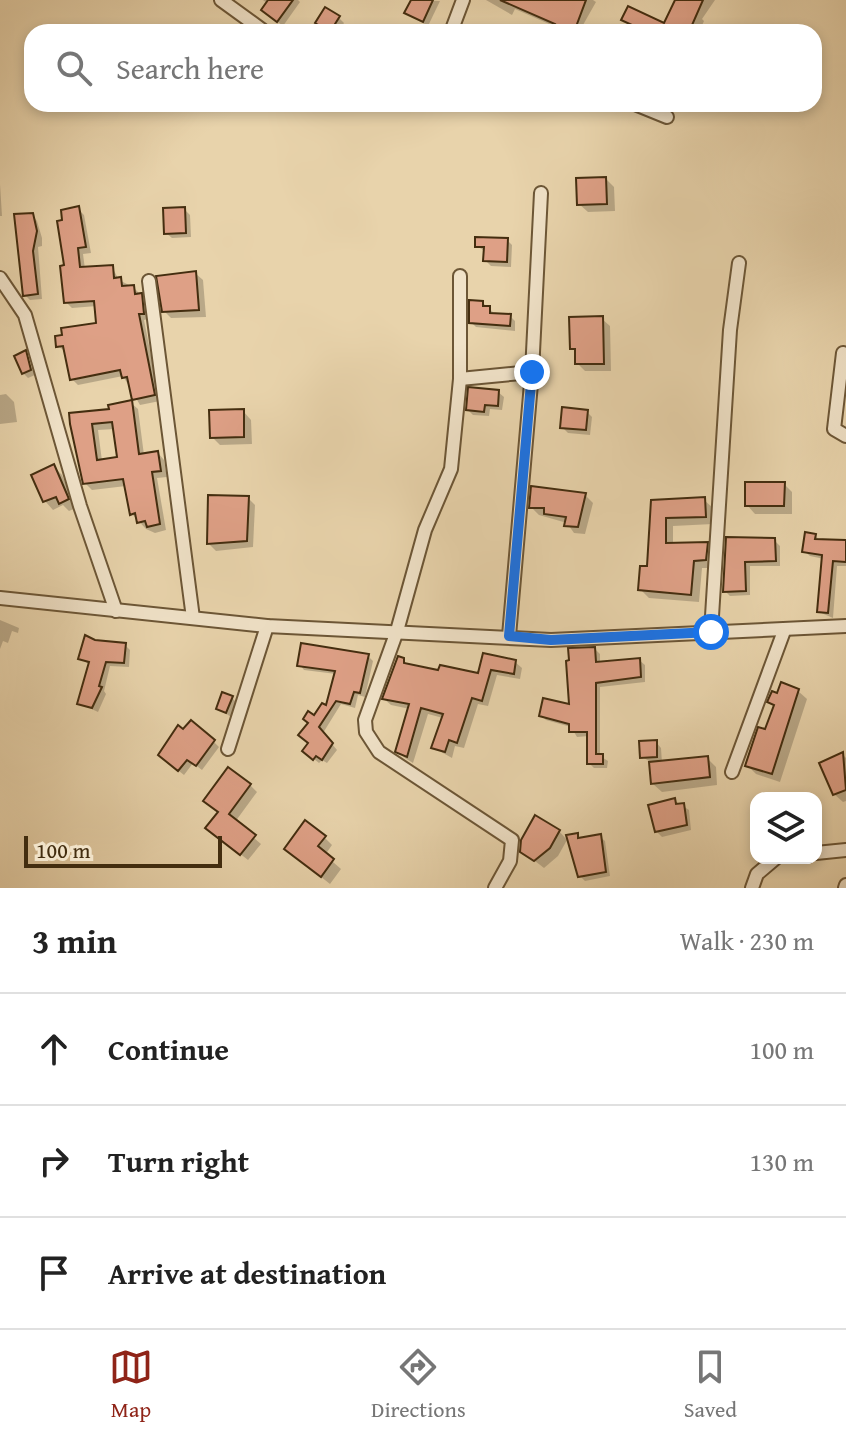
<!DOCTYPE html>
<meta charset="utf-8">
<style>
body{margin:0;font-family:"Gentium Book Plus",serif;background:#f6f6f6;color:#222}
.controls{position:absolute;right:24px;bottom:24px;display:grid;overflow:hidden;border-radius:16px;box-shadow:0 4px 12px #0003}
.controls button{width:72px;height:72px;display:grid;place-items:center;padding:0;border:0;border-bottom:2px solid #e0e0e0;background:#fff;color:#222;font:40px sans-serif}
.scale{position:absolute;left:24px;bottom:20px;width:198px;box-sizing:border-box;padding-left:8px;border:4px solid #432d0f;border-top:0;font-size:22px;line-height:28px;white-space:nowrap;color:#432d0f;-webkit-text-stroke:6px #f0e2c8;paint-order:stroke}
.stop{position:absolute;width:24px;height:24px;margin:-18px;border:6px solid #1a73e8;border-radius:50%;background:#fff}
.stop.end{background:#1a73e8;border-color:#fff;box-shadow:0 2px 8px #0008}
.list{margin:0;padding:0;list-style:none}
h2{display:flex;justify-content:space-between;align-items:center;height:104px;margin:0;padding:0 32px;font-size:34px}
h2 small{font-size:26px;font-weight:400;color:#767676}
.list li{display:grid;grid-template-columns:52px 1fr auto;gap:24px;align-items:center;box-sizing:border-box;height:112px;padding:0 32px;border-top:2px solid #e0e0e0}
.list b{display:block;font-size:30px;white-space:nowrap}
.list em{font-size:26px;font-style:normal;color:#767676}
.icon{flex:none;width:44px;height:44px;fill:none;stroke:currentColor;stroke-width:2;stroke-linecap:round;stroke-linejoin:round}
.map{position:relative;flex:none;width:846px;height:888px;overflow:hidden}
.search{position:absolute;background:#fff;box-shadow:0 4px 12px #0003;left:24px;right:24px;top:24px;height:88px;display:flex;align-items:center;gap:20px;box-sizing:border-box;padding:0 28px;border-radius:24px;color:#767676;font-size:30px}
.sheet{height:440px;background:#fff}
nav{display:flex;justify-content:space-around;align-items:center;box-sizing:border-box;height:112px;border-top:2px solid #e0e0e0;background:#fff;font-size:22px;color:#767676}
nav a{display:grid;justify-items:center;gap:4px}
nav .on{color:#8f2418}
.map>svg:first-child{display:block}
.shadow{fill:#0003;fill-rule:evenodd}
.building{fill:#dea086;stroke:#432d0f;stroke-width:2;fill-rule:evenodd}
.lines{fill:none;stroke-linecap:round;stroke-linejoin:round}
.street-casing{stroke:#6c5636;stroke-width:16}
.street{stroke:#f0e2c8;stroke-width:12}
.route{stroke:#1a73e8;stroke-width:10}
</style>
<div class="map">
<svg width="846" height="888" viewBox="0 0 846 888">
<rect width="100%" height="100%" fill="#e8d3ab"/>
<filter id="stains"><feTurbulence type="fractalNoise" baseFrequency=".0025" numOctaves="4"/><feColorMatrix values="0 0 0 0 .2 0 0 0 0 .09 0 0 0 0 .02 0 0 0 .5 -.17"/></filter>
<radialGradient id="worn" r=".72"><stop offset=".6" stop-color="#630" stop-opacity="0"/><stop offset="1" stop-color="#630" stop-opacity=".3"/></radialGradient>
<g class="shadow">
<polygon points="263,0 298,0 300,2 283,26 269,15 268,4"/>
<polygon points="413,0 440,1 428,26 407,13"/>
<polygon points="486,0 593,0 596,2 583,25 584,32 558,32 556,27 515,9 512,15"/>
<polygon points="679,0 715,0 702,19 704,21 699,32 642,32 624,20 665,25"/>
<polygon points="339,18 344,23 338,32 329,32 317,23"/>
<polygon points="606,179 614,187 615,211 588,212 579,204"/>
<polygon points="0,184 2,216 0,216"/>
<polygon points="78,209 84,215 91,253 83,254 85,269 112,267 119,280 133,287 147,301 149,319 144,320 160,401 140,405 123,376 78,385 72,379 66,352 58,346 99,324 97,306 72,308 66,302 67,267"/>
<polygon points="185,210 190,215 191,237 172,238 166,233"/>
<polygon points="32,215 37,221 42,238 42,246 38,247 42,299 30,300 25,295"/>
<polygon points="507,240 512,245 511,267 491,266 485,260 486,252 477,246"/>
<polygon points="195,273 203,280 206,317 171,318 164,311"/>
<polygon points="482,302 495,314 510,316 515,321 515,331 476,327 471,322"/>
<polygon points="602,319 610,326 611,371 585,371 577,363 577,353 572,348"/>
<polygon points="25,353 35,375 28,378 23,373"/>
<polygon points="498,392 504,397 502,410 490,409 489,416 473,415 468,410"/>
<polygon points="6,394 14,402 17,422 0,424 0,395"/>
<path d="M131,403L138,409L144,455L158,453L164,460L167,477L157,478L166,530L155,533L146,529L132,514L126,486L92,490L85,483L71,415L111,411ZM115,429L119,459L102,461L98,430Z"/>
<polygon points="243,411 251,420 252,444 220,445 212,437"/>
<polygon points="587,412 592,417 590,435 568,433 562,427"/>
<polygon points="54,467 62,475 76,508 69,511 63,505 53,510 45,501 34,476"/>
<polygon points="784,484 792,492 792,514 755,514 747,505"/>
<polygon points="585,495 593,503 585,534 574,533 567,523 539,515 531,507"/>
<polygon points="248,498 255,505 253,547 216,551 209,544"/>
<polygon points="704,500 713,508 713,524 673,526 673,545 707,544 715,552 714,568 702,568 699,602 649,598 640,589 649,568 653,502"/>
<polygon points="815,535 820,541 846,542 846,566 837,566 833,618 819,612 824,559 810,556 804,551"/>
<polygon points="728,539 774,540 780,546 780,566 750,566 750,595 730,596 725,591"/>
<polygon points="0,620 19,628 18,633 12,631 8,643 3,641 0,649"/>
<polygon points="94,642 125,645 130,650 129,667 110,666 104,691 106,694 98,712 79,703 90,665 80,658"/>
<polygon points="595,649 600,654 600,664 639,660 645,665 645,682 600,687 600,756 608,761 607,768 594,768 589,763 589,736 577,737 571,727 546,720 541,715 571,706"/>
<polygon points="368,656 373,661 365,697 358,695 355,708 341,704 323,733 337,750 327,763 322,760 319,763 309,755 315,718 328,708 336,674 304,670 300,665"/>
<polygon points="484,656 515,662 522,668 520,679 497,675 488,706 478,704 464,748 455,746 452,758 434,748 443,718 428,714 413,763 405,758 398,752 410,709 391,705 384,699 403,660 409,666 440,673 480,676"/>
<polygon points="798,691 807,699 780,782 756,774 748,766 775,708 770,702"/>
<polygon points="232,698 237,703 231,717 218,708"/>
<polygon points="214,742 219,747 202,770 193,763 184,775 165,760"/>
<polygon points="656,742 661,748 662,763 707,758 716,767 717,785 662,792 653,784 651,762 642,757"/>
<polygon points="842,754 846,758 846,801 843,802 834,794"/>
<polygon points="250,785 257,792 235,822 261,844 248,860 215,834 220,813 212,808"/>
<polygon points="675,801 689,810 691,830 662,837 656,831"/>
<polygon points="559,831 567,840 558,856 544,868 522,851"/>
<polygon points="577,835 581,839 600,837 605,841 610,876 585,881 580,876"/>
<polygon points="324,837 332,845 325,855 341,869 330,884 286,849"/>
</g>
<g class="building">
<polygon points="268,0 293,0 277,22 261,10"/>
<polygon points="411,0 433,0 423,22 404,13"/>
<polygon points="500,0 586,0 574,32 552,32 555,24"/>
<polygon points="675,0 703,0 689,32 647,32 621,20 628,6 664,23"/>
<polygon points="325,7 340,16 330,32 315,23"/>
<polygon points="606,177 607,204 577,205 576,178"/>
<polygon points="79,206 86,247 78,248 80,267 113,265 114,278 121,277 122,286 134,285 135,294 142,293 144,314 139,314 155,395 132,400 127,377 122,378 120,370 70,380 63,346 56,347 55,336 62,335 61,328 96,323 94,301 64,303 60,266 64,265 57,221 62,220 61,210"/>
<polygon points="185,207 186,233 164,234 163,208"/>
<polygon points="33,213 37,231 33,251 38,294 23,296 14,214"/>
<polygon points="475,237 508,238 507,262 483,261 484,247 475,247"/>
<polygon points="196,271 199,310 162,312 156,276"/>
<polygon points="469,300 483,301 483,306 490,306 490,313 511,314 510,326 469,323"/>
<polygon points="603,316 604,364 575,364 575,349 570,349 569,317"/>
<polygon points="26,350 31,370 22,374 14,356"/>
<polygon points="468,387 499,390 498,406 485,405 484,412 466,410"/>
<path d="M132,400L139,454L158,451L161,471L152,472L160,524L147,527L145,521L137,523L135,513L130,515L123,479L83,484L70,424L69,413L109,409L108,405ZM112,422L117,457L97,460L92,424Z"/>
<polygon points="562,407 588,410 586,430 560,428"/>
<polygon points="244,409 244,437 210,438 209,410"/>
<polygon points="54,464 69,499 59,504 56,497 43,502 31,475"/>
<polygon points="745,482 785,482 784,506 745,506"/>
<polygon points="531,486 586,493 578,527 564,526 566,517 544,514 544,508 529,508"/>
<polygon points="208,495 249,496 247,541 207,544"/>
<polygon points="705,497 706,517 666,518 666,543 708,542 706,560 694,561 691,595 638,590 640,566 647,566 651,500"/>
<polygon points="805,532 816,534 815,539 846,540 846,562 833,561 828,613 817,612 822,555 802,552"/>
<polygon points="726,537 775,538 776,561 745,562 746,591 723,592"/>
<polygon points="85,635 95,640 126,643 124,663 106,662 99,686 102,687 92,708 77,704 89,662 78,659"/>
<polygon points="301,643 369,654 360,693 354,692 350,704 336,701 319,727 333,743 322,760 316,756 313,760 302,751 308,743 298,735 308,723 303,719 308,711 314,715 322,703 326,705 335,671 297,666"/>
<polygon points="595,647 596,662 640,658 641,677 596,683 596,754 603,754 603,764 587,764 587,732 569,732 569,724 539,716 543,698 569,704 566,661 569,660 568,648"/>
<polygon points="483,653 516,660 514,674 491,670 482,701 472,698 457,743 449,740 445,752 431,748 443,714 421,708 407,757 395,752 409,704 382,699 398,656 404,658 404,663 438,670 440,665 478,673"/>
<polygon points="781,682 799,689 772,774 745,766 758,727 765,729 774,705 767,702 772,691 777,693"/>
<polygon points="222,692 233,696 226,713 216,709"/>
<polygon points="191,720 215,740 196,766 187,760 178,771 158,755 178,725 183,729"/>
<polygon points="657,740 657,757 640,758 639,741"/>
<polygon points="843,752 846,790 833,795 819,763"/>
<polygon points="708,756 710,777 651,784 649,762"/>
<polygon points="228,767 251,784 229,814 256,835 240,855 205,828 218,812 203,801"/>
<polygon points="675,798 676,804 684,803 687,825 655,832 648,805"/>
<polygon points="535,815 560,830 550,848 534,861 520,852 521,840"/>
<polygon points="305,820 326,836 318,846 334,859 321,877 284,849"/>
<polygon points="578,833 578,838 601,834 606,872 578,877 566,835"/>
</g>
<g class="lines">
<defs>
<g id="street">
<polyline points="221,0 265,32"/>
<polyline points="451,32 463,0"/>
<polyline points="635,104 667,117"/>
<polyline points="460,276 460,379 451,469 425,530 397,631 365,720 366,732 379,752 512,840 510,861 495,888"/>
<polyline points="0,278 25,315 80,506 116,611"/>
<polyline points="149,281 193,618"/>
<polyline points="843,353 834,429 846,436"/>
<polyline points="460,379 532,372"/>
<polyline points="0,598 267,626 551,640 846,626"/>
<polyline points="711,632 730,330 739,263"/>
<polyline points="509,636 532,372 541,193"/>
<polyline points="228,749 267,626"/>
<polyline points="732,772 784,631"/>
<polyline points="816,853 846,850"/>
<polyline points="752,888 757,874 776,858"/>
<polyline points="845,888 846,885"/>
</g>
</defs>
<use href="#street" class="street-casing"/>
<use href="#street" class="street"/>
</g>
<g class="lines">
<polyline class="route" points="532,372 509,636 551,640 711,632"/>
</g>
<rect width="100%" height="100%" filter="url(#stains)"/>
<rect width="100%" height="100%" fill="url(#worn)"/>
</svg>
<div class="controls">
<button><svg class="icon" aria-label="layers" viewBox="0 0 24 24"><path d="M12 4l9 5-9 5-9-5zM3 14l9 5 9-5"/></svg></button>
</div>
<div class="scale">100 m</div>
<div class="stop" style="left:711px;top:632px"></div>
<div class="stop end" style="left:532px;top:372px"></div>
<div class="search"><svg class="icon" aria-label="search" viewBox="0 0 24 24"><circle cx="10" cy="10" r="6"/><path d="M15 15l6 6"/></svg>Search here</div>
</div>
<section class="sheet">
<h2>3 min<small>Walk · 230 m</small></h2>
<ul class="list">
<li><svg class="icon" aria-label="ahead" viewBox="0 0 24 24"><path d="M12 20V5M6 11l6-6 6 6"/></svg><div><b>Continue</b></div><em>100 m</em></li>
<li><svg class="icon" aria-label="right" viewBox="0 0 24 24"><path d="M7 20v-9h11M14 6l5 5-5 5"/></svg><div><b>Turn right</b></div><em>130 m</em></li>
<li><svg class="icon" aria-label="arrive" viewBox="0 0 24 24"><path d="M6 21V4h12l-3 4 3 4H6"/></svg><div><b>Arrive at destination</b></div></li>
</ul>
</section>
<nav>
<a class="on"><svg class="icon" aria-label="map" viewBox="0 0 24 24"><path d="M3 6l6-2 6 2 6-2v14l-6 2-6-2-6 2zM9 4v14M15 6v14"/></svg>Map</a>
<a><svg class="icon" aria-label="directions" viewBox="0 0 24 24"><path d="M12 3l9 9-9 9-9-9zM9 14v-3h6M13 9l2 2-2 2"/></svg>Directions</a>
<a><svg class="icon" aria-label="saved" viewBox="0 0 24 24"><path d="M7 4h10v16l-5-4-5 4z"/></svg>Saved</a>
</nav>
